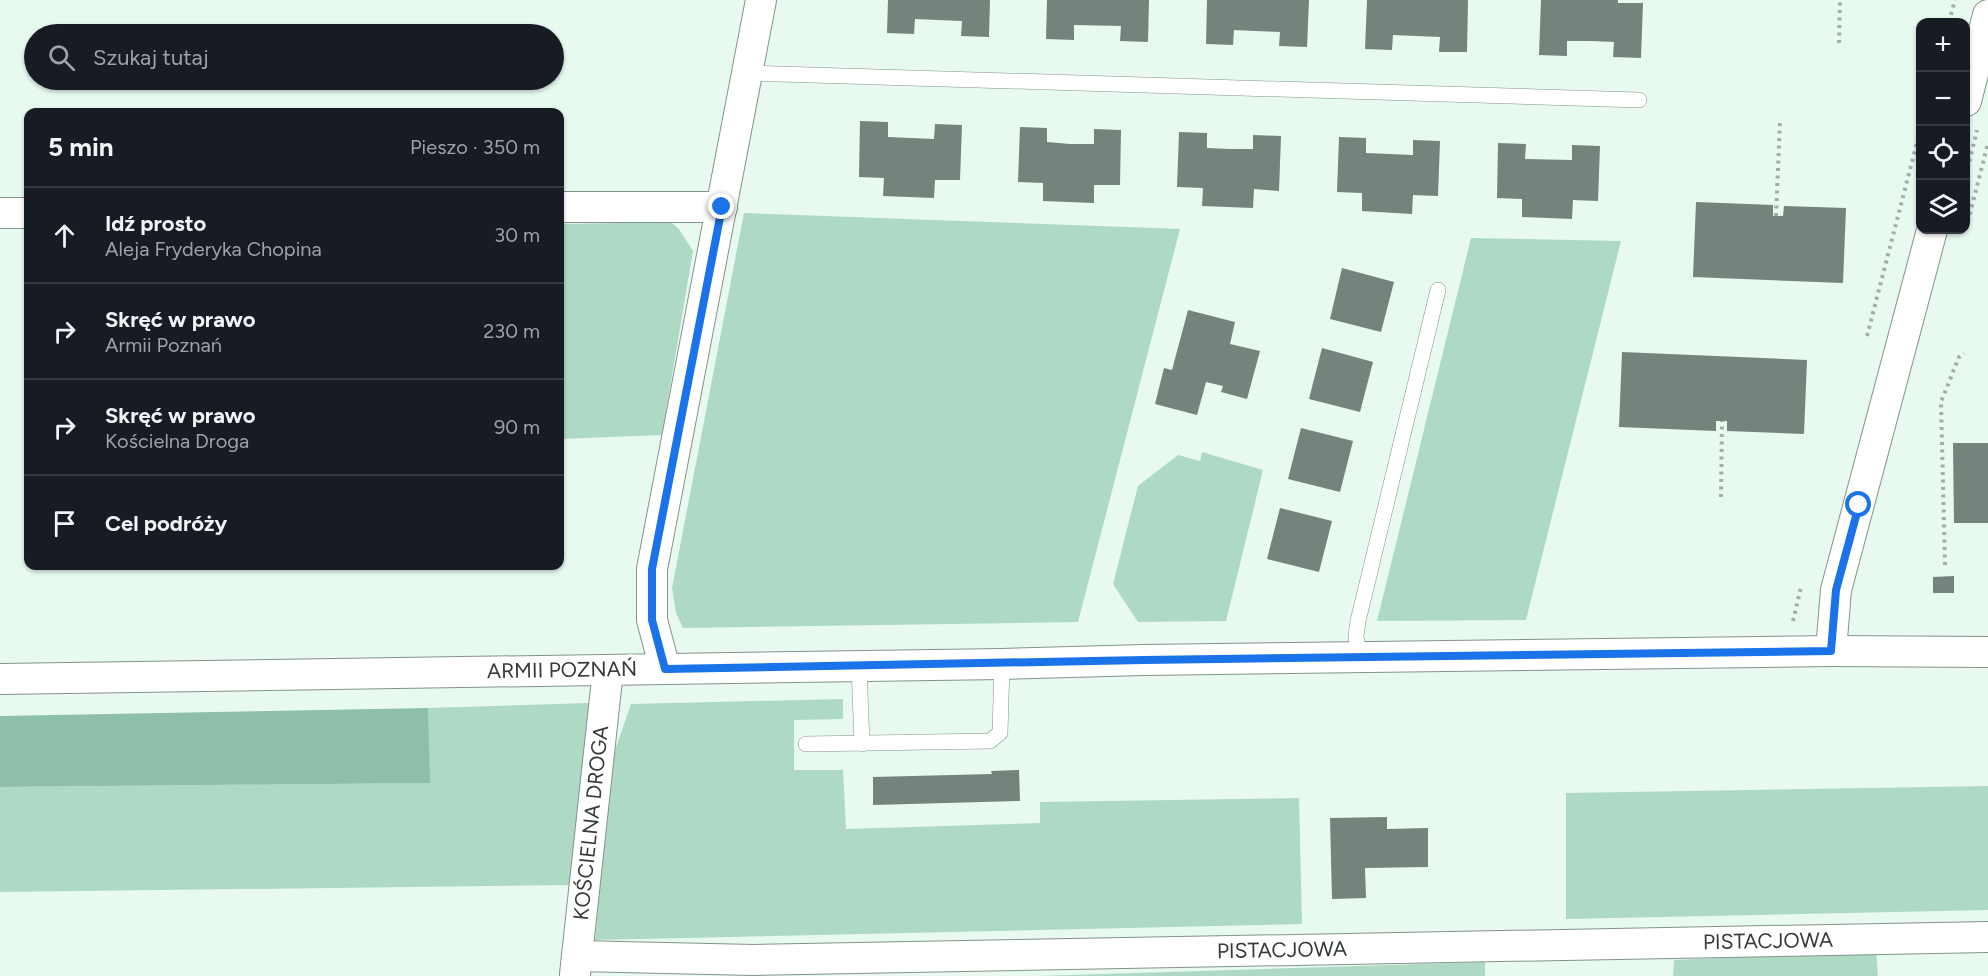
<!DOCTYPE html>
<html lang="pl">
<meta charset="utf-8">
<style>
body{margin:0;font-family:Figtree,sans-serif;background:#20242c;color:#f1f3f6}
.controls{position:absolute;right:18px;top:18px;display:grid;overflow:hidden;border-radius:12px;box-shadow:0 2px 4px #0004}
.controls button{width:54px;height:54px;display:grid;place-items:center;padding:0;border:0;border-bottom:2px solid #363941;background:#171b24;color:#f1f3f6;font:30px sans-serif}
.stop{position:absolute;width:18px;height:18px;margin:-14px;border:4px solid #1a73e8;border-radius:50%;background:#fff}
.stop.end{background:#1a73e8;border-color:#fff;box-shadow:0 2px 6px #0008}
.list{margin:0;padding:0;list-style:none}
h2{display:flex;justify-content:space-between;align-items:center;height:78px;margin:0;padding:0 24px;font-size:26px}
h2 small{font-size:20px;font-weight:400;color:#9ea1a6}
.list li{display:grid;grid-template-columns:39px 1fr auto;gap:18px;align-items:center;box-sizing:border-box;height:96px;padding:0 24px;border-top:2px solid #363941}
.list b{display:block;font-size:22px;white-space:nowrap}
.list p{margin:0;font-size:20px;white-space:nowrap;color:#9ea1a6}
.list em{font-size:20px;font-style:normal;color:#9ea1a6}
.icon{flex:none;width:33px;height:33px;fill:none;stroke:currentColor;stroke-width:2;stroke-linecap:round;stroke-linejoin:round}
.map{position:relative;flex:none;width:1988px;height:976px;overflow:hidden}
.search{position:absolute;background:#171b24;box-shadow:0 2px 4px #0004;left:24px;top:24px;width:540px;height:66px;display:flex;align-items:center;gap:15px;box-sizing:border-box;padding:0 21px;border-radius:33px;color:#9ea1a6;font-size:22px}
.panel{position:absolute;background:#171b24;box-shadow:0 2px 4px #0004;left:24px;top:108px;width:540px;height:462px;border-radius:12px}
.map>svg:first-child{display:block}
.green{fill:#aedac5}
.forest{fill:#8ebfa8}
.building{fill:#74837c}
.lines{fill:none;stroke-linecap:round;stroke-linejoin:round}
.service-casing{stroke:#84938b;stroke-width:16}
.minor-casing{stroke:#84938b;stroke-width:32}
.path{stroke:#a1ada7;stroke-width:4;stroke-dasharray:3 4.5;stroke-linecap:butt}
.service{stroke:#fff;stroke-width:15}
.minor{stroke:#fff;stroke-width:30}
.route{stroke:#1a73e8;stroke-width:8}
.labels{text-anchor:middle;stroke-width:6;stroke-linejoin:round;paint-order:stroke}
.street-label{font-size:21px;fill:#353b38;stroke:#fff}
</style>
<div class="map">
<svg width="1988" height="976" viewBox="0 0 1988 976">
<rect width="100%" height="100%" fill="#e8f9f0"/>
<g class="green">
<polygon points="744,213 1180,229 1078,622 683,628 676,613 672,588"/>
<polygon points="671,222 679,229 693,251 662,435 560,439 560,224"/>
<polygon points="1471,238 1621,241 1526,620 1377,621"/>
<polygon points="1202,452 1263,470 1226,621 1138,622 1113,584 1138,486 1178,455 1200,461"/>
<polygon points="843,699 843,719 794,720 794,770 843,770 846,829 1040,823 1040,802 1299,798 1302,924 595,940 613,756 631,704"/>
<polygon points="589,703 571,885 0,892 0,787 429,783 428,708"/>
<polygon points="1988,786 1988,910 1566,919 1566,793"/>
<polygon points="1876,951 1878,976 1673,976 1674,960"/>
<polygon points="1485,962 1485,976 1037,976"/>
</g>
<polygon class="forest" points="428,708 430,783 0,787 0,716"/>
<g class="building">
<polygon points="888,0 990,0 989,37 961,36 962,21 938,20 915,19 914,34 887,33"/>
<polygon points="1047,0 1149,0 1148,42 1120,41 1121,26 1074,25 1074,40 1046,39"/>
<polygon points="1207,0 1309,0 1307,47 1279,46 1280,32 1234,30 1233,45 1206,44"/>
<polygon points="1367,0 1468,0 1467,52 1439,52 1440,37 1393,35 1392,50 1365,49"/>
<polygon points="1541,0 1618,0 1618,3 1643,3 1641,58 1613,57 1614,42 1591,41 1567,41 1567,56 1539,55"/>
<polygon points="860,121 888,122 888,137 934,139 935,124 962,125 960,180 935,180 934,198 883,196 884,178 859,177"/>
<polygon points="1020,127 1047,128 1047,142 1070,144 1094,144 1094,129 1121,130 1120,185 1094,185 1094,203 1043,201 1043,183 1018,182"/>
<polygon points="1179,132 1207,133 1207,148 1230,149 1253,149 1253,135 1281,136 1279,191 1254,189 1253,208 1202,206 1203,188 1177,187"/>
<polygon points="1339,137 1366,138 1366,153 1413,155 1413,140 1440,141 1438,196 1413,195 1412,214 1362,211 1362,193 1337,192"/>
<polygon points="1498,143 1526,144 1525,159 1572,160 1572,145 1600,146 1598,201 1573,200 1572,219 1522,217 1522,199 1497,198"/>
<polygon points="1696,202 1773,205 1773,216 1783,216 1784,206 1846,208 1843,283 1693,277"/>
<polygon points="1342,268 1394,282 1381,332 1330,319"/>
<polygon points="1188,310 1235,322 1230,344 1260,351 1247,399 1221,392 1223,386 1206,382 1197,415 1155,404 1164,368 1172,370"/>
<polygon points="1322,348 1373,362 1360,412 1309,399"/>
<polygon points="1622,352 1807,360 1804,434 1727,431 1727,421 1716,421 1716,431 1619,427"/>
<polygon points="1301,428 1353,441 1340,492 1288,479"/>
<polygon points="1953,443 1988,443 1988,523 1954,523"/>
<polygon points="1280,508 1332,521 1319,572 1267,559"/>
<polygon points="1954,576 1954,593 1933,593 1933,577"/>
<polygon points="1019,770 1020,801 873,805 873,777 992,774 991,771"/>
<polygon points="1387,817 1387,829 1428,828 1428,867 1365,868 1366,898 1332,899 1330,818"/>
</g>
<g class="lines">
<defs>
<g id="service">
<polyline points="748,73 1639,100"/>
<polyline points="1359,657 1356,636 1358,621 1438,290"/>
<polyline points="859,666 862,744"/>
<polyline points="806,744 990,741 1000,733 1002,664"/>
</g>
<g id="minor">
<polyline points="1966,101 1988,15"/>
<polyline points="560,207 722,207"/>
<polyline points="0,213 28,213"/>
<polyline points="1831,651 1836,590 1932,230"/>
<polyline points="665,669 652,620 652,569 761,0"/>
<polyline points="0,679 1002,664 1144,660 1831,651 1988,652"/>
<polyline points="577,956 754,960 1988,937"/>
<polyline points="575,974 608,670"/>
</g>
</defs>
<use href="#service" class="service-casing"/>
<use href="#minor" class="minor-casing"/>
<g class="path">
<polyline points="1949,22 1955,0"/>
<polyline points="1839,43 1840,0"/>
<polyline points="1966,176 1977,130"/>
<polyline points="1776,216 1780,120"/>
<polyline points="1966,229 1988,143"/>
<polyline points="1867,336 1920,131"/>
<polyline points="1721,497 1722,421"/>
<polyline points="1945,565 1941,402 1959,357 1964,353"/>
<polyline points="1793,621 1801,587"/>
</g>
<use href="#service" class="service"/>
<use href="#minor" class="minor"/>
</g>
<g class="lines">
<polyline class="route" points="722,207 652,569 652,620 665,669 1144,660 1831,651 1836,590 1859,505"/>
</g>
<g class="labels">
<g class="street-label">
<text transform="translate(562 670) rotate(-1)" y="7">ARMII POZNAŃ</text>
<text transform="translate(591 823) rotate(-84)" y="7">KOŚCIELNA DROGA</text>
<text transform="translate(1768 941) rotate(-1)" y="7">PISTACJOWA</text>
<text transform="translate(1282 950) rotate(-1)" y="7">PISTACJOWA</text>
</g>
</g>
</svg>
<div class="controls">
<button>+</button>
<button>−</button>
<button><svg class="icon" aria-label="locate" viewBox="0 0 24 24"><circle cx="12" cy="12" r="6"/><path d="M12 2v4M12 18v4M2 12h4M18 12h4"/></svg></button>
<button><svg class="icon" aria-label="layers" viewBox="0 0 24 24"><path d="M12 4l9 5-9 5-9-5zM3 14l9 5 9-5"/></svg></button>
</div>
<div class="stop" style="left:1859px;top:505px"></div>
<div class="stop end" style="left:722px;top:207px"></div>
<div class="search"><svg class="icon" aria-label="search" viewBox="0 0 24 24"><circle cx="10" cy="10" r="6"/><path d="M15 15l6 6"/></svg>Szukaj tutaj</div>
<section class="panel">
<h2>5 min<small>Pieszo · 350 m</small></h2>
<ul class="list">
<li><svg class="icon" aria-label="ahead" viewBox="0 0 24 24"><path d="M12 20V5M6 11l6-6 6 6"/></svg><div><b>Idź prosto</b><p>Aleja Fryderyka Chopina</p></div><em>30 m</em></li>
<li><svg class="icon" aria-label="right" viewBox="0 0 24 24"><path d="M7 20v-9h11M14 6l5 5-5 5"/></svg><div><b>Skręć w prawo</b><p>Armii Poznań</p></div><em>230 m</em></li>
<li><svg class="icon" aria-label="right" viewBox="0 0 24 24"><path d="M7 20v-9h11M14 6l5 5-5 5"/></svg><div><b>Skręć w prawo</b><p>Kościelna Droga</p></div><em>90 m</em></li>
<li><svg class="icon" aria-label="arrive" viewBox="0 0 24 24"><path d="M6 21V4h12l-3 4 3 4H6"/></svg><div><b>Cel podróży</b></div></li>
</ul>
</section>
</div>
